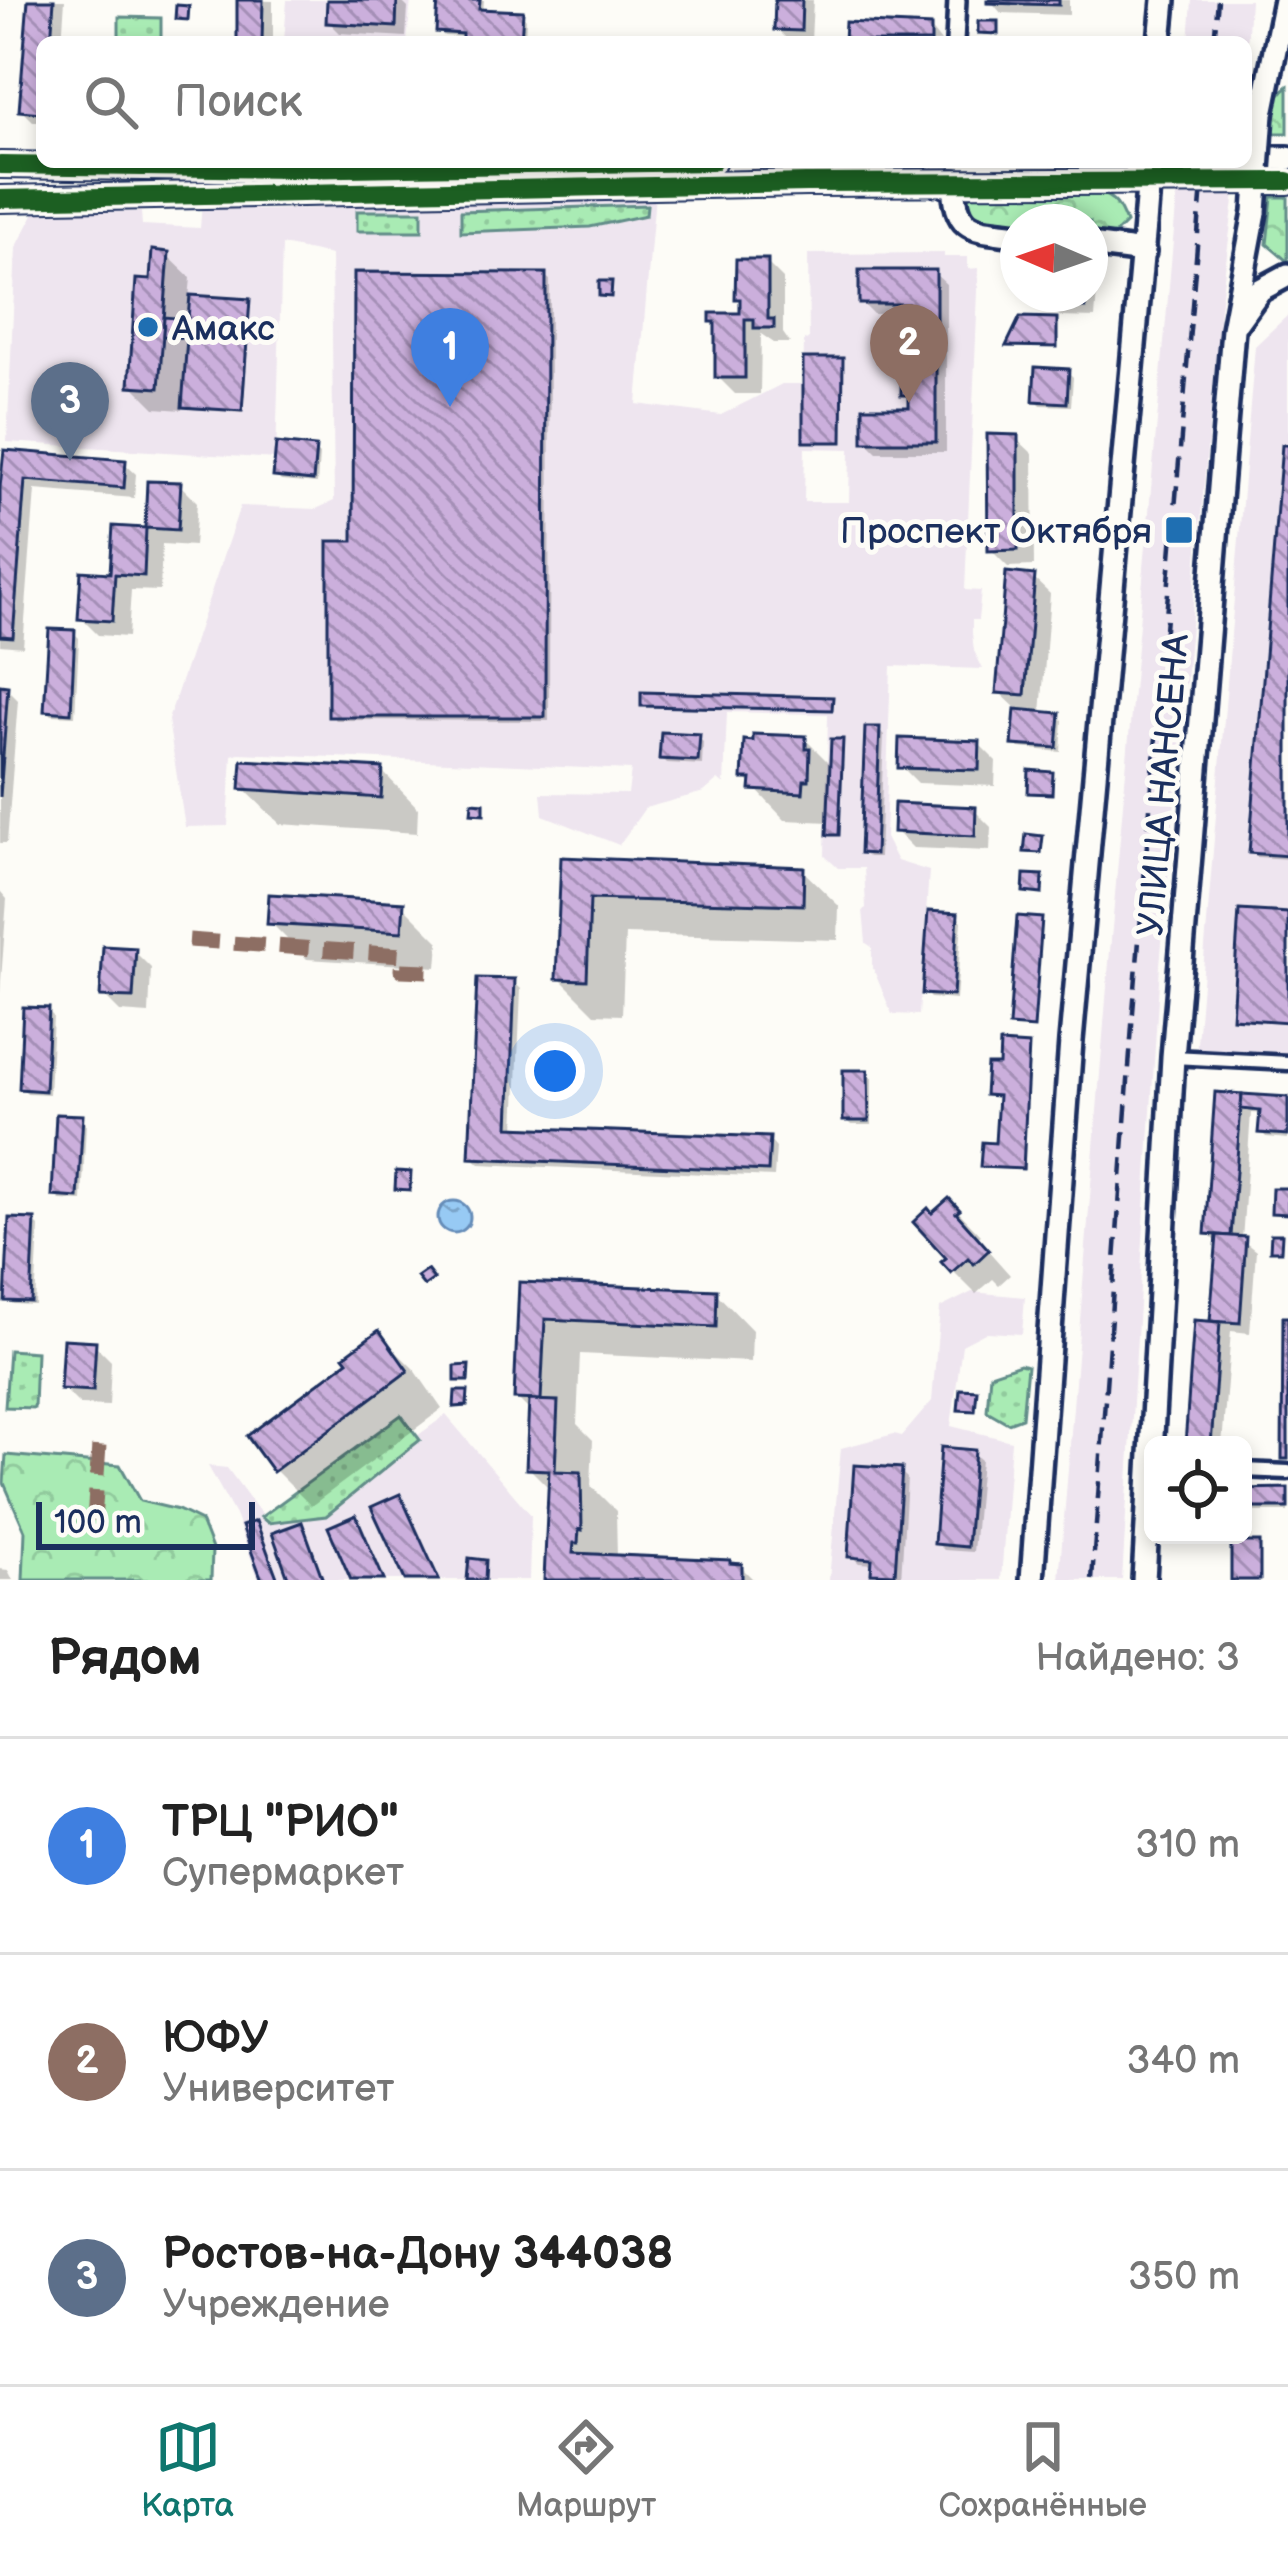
<!DOCTYPE html>
<html lang="ru">
<meta charset="utf-8">
<style>
body{margin:0;font-family:"Balsamiq Sans",sans-serif;background:#f2f2f2;color:#222}
.controls{position:absolute;right:36px;bottom:36px;display:grid;overflow:hidden;border-radius:18px;box-shadow:0 6px 18px #0003}
.controls button{width:108px;height:108px;display:grid;place-items:center;padding:0;border:0;border-bottom:3px solid #e0e0e0;background:#fff;color:#222;font:60px sans-serif}
.compass{position:absolute;left:1000px;top:204px;width:108px;height:108px;border-radius:50%;background:#fff;box-shadow:0 6px 18px #0003;rotate:272deg}
.scale{position:absolute;left:36px;bottom:30px;width:219px;box-sizing:border-box;padding-left:12px;border:6px solid #1b2f5e;border-top:0;font-size:33px;line-height:42px;white-space:nowrap;color:#1b2f5e;-webkit-text-stroke:9px #fdfcf7;paint-order:stroke}
.you{position:absolute;left:555px;top:1071px;width:42px;height:42px;margin:-30px;border:9px solid #fff;border-radius:50%;background:#1a73e8;box-shadow:0 0 0 18px #1a73e833}
.badge{display:grid;place-items:center;width:78px;height:78px;border-radius:50%;background:#0f766e;color:#fff;font-size:39px;font-weight:700}
.pin{position:absolute;translate:-50% -99px;filter:drop-shadow(0 3px 6px #0008)}
.pin::after{content:'';position:absolute;top:63px;width:42px;height:36px;background:inherit;clip-path:polygon(0 0,100% 0,50% 100%)}
.list{margin:0;padding:0;list-style:none}
h2{display:flex;justify-content:space-between;align-items:center;height:156px;margin:0;padding:0 48px;font-size:51px}
h2 small{font-size:39px;font-weight:400;color:#767676}
.list li{display:grid;grid-template-columns:78px 1fr auto;gap:36px;align-items:center;box-sizing:border-box;height:216px;padding:0 48px;border-top:3px solid #e0e0e0}
.list b{display:block;font-size:45px;white-space:nowrap}
.list p{margin:0;font-size:39px;white-space:nowrap;color:#767676}
.list em{font-size:39px;font-style:normal;color:#767676}
.icon{flex:none;width:66px;height:66px;fill:none;stroke:currentColor;stroke-width:2;stroke-linecap:round;stroke-linejoin:round}
.map{position:relative;flex:none;width:1288px;height:1580px;overflow:hidden}
.search{position:absolute;background:#fff;box-shadow:0 6px 18px #0003;left:36px;right:36px;top:36px;height:132px;display:flex;align-items:center;gap:30px;box-sizing:border-box;padding:0 42px;border-radius:18px;color:#767676;font-size:45px}
.sheet{height:804px;background:#fff}
nav{display:flex;justify-content:space-around;align-items:center;box-sizing:border-box;height:168px;border-top:3px solid #e0e0e0;background:#fff;font-size:33px;color:#767676}
nav a{display:grid;justify-items:center;gap:6px}
nav .on{color:#0f766e}
.map>svg:first-child{display:block}
.built{fill:#eee5ef;fill-rule:evenodd}
.grass{fill:url(#grass-dots);stroke:#628d89;stroke-width:3}
.forest{fill:url(#forest-crowns);stroke:#628d89;stroke-width:3}
.water{fill:url(#water-ripples);stroke:#658cb8;stroke-width:3}
.shadow{fill:#0003}
.building{fill:url(#building-back-hatch);stroke:#1b2f5e;stroke-width:3}
.lines{fill:none;stroke-linecap:round;stroke-linejoin:round}
.minor-casing{stroke:#1b2f5e;stroke-width:21}
.tertiary-casing{stroke:#1b2f5e;stroke-width:24}
.primary-casing{stroke:#1b2f5e;stroke-width:30}
.minor{stroke:#fdfcf7;stroke-width:12}
.tertiary{stroke:#fdfcf7;stroke-width:15}
.primary{stroke:#fdfcf7;stroke-width:21}
.rail{stroke:#1b2f5e;stroke-width:4.5;stroke-dasharray:18 9;stroke-linecap:butt}
.primary-bridge-casing{stroke:#1b2f5e;stroke-width:30;stroke-linecap:butt}
.primary-bridge{stroke:#fdfcf7;stroke-width:21}
.quiet{stroke:#8d6e63;stroke-width:15;stroke-dasharray:30 15;stroke-linecap:butt}
.cycleway-casing{stroke:#fdfcf7;stroke-width:26}
.cycleway{stroke:#1b5e20;stroke-width:18}
.poi-dot{fill:#1f6fb2;stroke:#fdfcf7;stroke-width:4.5}
.labels{text-anchor:middle;stroke-width:10;stroke-linejoin:round;paint-order:stroke}
.poi-label{font-size:36px;fill:#1b2f5e;stroke:#fdfcf7;text-anchor:start}
.street-label{font-size:36px;fill:#1b2f5e;stroke:#fdfcf7}
</style>
<div class="map">
<svg width="1288" height="1580" viewBox="0 0 1288 1580">
<defs>
<pattern id="grass-dots" width="8" height="8" patternUnits="userSpaceOnUse" patternTransform="scale(3)"><rect width="8" height="8" fill="#a9ebb4"/><path d="M2 2h.1M6 6h.1" fill="none" stroke="#91ca9d" stroke-width="1.8" stroke-linecap="round"/></pattern>
<pattern id="forest-crowns" width="20" height="18" patternUnits="userSpaceOnUse" patternTransform="scale(3)"><rect width="20" height="18" fill="#a9ebb4"/><path d="M2 6a3 3 0 1 1 6 0M12 15a3 3 0 1 1 6 0" fill="none" stroke="#91ca9d"/></pattern>
<pattern id="water-ripples" width="26" height="14" patternUnits="userSpaceOnUse" patternTransform="scale(3)"><rect width="26" height="14" fill="#97caf4"/><path d="M2 4q2-2 4 0t4 0M15 11q2-2 4 0t4 0" fill="none" stroke="#7aa4c9"/></pattern>
<pattern id="building-back-hatch" width="6" height="6" patternUnits="userSpaceOnUse" patternTransform="scale(3)"><rect width="6" height="6" fill="#cbafdc"/><path d="M-1 5l2 2M0 0l6 6M5-1l2 2" fill="none" stroke="#a48fb6"/></pattern>
</defs>
<rect width="100%" height="100%" fill="#fdfcf7"/>
<filter id="ink" filterUnits="userSpaceOnUse"><feTurbulence type="fractalNoise" baseFrequency=".00833" numOctaves="2"/><feDisplacementMap in="SourceGraphic" scale="24" xChannelSelector="R" yChannelSelector="G"/><feConvolveMatrix kernelMatrix="1 2 1 2 8 2 1 2 1" color-interpolation-filters="sRGB"/></filter>
<g filter="url(#ink)">
<g class="built">
<polygon points="287,0 411,0 407,42 284,42"/>
<polygon points="1192,0 1250,0 1246,64 1246,42 1189,42"/>
<polygon points="1180,162 1239,162 1220,308 1160,965 1122,1580 1059,1580 1109,962"/>
<path d="M655,195L637,404L721,415L782,384H803L804,340L809,339L808,254L944,253V257H968V269L979,268L965,590L981,591L978,620H972V633L974,651L983,669L891,666L885,838L897,861L929,871L919,1015L892,1014L872,966V947L866,943L863,910L866,908L864,868H838L825,856L828,714L727,712L724,785L718,780L704,792L645,808L619,845L543,815L541,793L628,794L631,770L239,753L232,755L228,826L185,827L168,720L240,506L316,509L334,501L331,255L282,245L276,459L7,442L16,248L36,210L141,212L142,225L200,228L202,202H254L256,210H270ZM805,448L850,449L849,502H804Z"/>
<polygon points="1288,315 1288,1054 1196,1055 1255,346"/>
<polygon points="972,1292 1025,1297 1022,1334 987,1332 962,1345 951,1426 1011,1441 1001,1580 829,1580 841,1448 894,1434 902,1436 932,1401 940,1308"/>
<polygon points="446,1415 531,1515 529,1580 259,1580 235,1515 208,1466 227,1468 268,1523 420,1439 417,1436"/>
</g>
<g class="grass">
<polygon points="119,17 161,18 161,39 119,38"/>
<polygon points="647,205 646,215 590,227 461,232 461,211"/>
<rect x="357" y="211" width="65" height="20"/>
<polygon points="9,1350 36,1352 34,1408 5,1407"/>
<polygon points="1020,1364 1027,1366 1022,1418 1008,1423 987,1411 990,1374"/>
<polygon points="401,1415 420,1440 326,1516 268,1523 261,1517"/>
</g>
<g class="forest">
<path d="M1288,86V133H1274C1273,115 1272,97 1288,86Z"/>
<path d="M976,193H1098C1115,197 1120,207 1126,223L1109,240L1090,237V222H1018V229L971,218L966,199Z"/>
<polygon points="1272,197 1288,197 1288,262 1267,244"/>
<polygon points="6,1455 120,1465 140,1501 178,1510 201,1521 212,1549 211,1580 23,1580 25,1531 4,1483"/>
</g>
<circle class="water" cx="454" cy="1217" r="16"/>
<g class="shadow">
<polygon points="31,0 65,0 62,42 42,42 42,122 34,122 22,110"/>
<polygon points="240,0 273,1 273,42 240,42"/>
<polygon points="330,0 400,0 408,8 406,37 340,33 329,22"/>
<polygon points="441,0 484,0 483,12 522,14 526,19 525,42 465,42 465,37 444,36 440,31"/>
<polygon points="778,0 813,0 811,41 788,40 777,29"/>
<polygon points="990,0 1069,0 1069,15 1001,13"/>
<polygon points="930,28 941,42 847,42"/>
<polygon points="167,255 191,278 189,298 251,305 243,413 188,409 182,403 182,410 155,408 132,385 153,283"/>
<polygon points="766,262 783,279 783,333 790,343 774,343 761,334 760,394 735,394 718,377 718,326 713,321 743,316 743,303 738,298"/>
<polygon points="934,273 946,284 946,452 877,452 866,441 912,410 912,401 904,394 912,314 873,314 862,303"/>
<polygon points="545,276 550,280 549,721 336,720 331,715 356,544"/>
<polygon points="1090,284 1097,290 1095,318 1061,317 1034,294 1090,294"/>
<polygon points="1068,372 1073,377 1071,406 1041,405 1036,400"/>
<polygon points="1016,438 1033,454 1034,566 1008,567 991,550"/>
<polygon points="1288,448 1288,859 1257,857 1252,852"/>
<polygon points="314,450 319,455 317,484 281,481 276,476"/>
<polygon points="7,454 124,463 136,474 134,498 35,490 23,647 0,645 0,490"/>
<polygon points="150,484 180,485 197,502 194,546 162,544 160,591 131,590 128,637 98,635 81,618 113,576 116,529 147,531"/>
<polygon points="1033,578 1050,594 1041,714 1058,715 1063,720 1061,752 1020,748 1015,744 1018,710 999,692"/>
<polygon points="74,633 79,638 75,716 52,715 47,710"/>
<polygon points="0,688 7,689 18,700 7,843 0,843"/>
<polygon points="879,730 884,735 879,857 868,857 863,852"/>
<polygon points="698,737 703,742 702,765 667,763 662,758"/>
<polygon points="805,739 833,767 830,822 785,820 745,778 756,744"/>
<polygon points="979,744 996,761 995,786 918,783 901,766"/>
<polygon points="382,771 418,808 417,833 280,824 243,788"/>
<polygon points="974,810 991,827 990,851 913,848 896,831"/>
<polygon points="563,860 802,870 839,906 838,940 625,934 622,1015 595,1014 559,978"/>
<polygon points="0,891 7,899 0,994"/>
<polygon points="402,905 439,942 437,967 307,959 270,922"/>
<polygon points="957,916 962,921 956,1000 930,998 925,993"/>
<polygon points="1041,921 1035,1029 1014,1027 1012,1025"/>
<polygon points="134,951 151,968 149,1014 120,1012 103,995"/>
<polygon points="514,982 521,989 515,1130 769,1140 776,1148 774,1177 480,1164 472,1157"/>
<polygon points="48,1011 53,1016 49,1094 27,1093 22,1088"/>
<polygon points="1028,1048 1025,1170 986,1168 983,1166 998,1146 1001,1097 988,1094 1002,1068"/>
<polygon points="867,1073 872,1078 872,1125 851,1125 846,1120"/>
<polygon points="1240,1097 1245,1101 1288,1100 1288,1139 1266,1137 1261,1132 1263,1114 1251,1113 1242,1240 1256,1251 1250,1333 1231,1331 1222,1445 1188,1445 1213,1324 1219,1244 1208,1233"/>
<polygon points="82,1118 86,1123 82,1201 60,1200 55,1195"/>
<polygon points="949,1202 981,1235 977,1238 1010,1275 999,1285 993,1279 976,1294 945,1263 950,1258 932,1217"/>
<polygon points="34,1222 39,1227 35,1305 13,1304 8,1299"/>
<polygon points="521,1285 716,1293 752,1330 751,1362 580,1354 577,1424 593,1440 591,1486 616,1511 617,1558 741,1567 754,1580 547,1580 551,1490 529,1468 531,1412 517,1398"/>
<polygon points="378,1334 415,1370 442,1409 311,1506 275,1470 352,1361"/>
<polygon points="94,1344 111,1361 109,1406 80,1405 63,1388"/>
<polygon points="973,1453 981,1460 973,1552 944,1550 937,1543"/>
<polygon points="900,1471 907,1478 901,1580 881,1579 874,1572 875,1564 859,1563 851,1556"/>
<polygon points="1288,1491 1288,1512 1243,1512 1243,1492"/>
<polygon points="0,1569 8,1570 13,1580 0,1580"/>
</g>
<g class="building">
<polygon points="28,0 54,0 51,42 42,42 42,113 19,111"/>
<polygon points="237,0 263,0 262,42 237,42"/>
<polygon points="327,0 397,0 396,27 326,23"/>
<polygon points="438,0 480,0 479,9 523,11 521,42 462,42 462,34 436,32"/>
<polygon points="775,0 802,0 801,31 774,30"/>
<polygon points="987,0 1059,0 1059,5 987,3"/>
<polygon points="176,5 189,6 188,20 175,19"/>
<polygon points="978,21 998,21 998,34 978,33"/>
<polygon points="845,22 931,26 931,42 844,42"/>
<polygon points="152,250 169,252 159,388 129,386 136,279 150,280"/>
<polygon points="736,259 768,259 768,319 774,319 774,328 754,328 754,319 745,319 745,378 715,378 715,322 710,322 710,313 740,313 740,299 735,299"/>
<polygon points="859,270 936,270 936,442 863,442 863,407 909,407 909,395 901,395 902,324 909,324 909,304 859,304"/>
<polygon points="354,272 546,273 545,717 328,717 328,541 353,541"/>
<polygon points="599,281 612,281 611,297 599,296"/>
<polygon points="1032,294 1086,294 1085,308 1047,307"/>
<polygon points="190,295 250,299 242,411 182,407 187,338 163,336 164,317 188,319"/>
<polygon points="1020,317 1057,318 1057,347 1006,346"/>
<polygon points="803,358 843,358 842,442 803,442"/>
<polygon points="1035,367 1069,369 1067,403 1033,401"/>
<polygon points="987,434 1018,435 1018,550 988,551"/>
<polygon points="276,443 316,447 313,481 273,477"/>
<polygon points="1282,445 1288,445 1288,856 1249,853"/>
<polygon points="4,450 126,460 124,488 25,480 13,637 0,636 0,487"/>
<polygon points="147,481 181,482 178,530 146,528 144,576 115,574 112,621 78,619 81,571 110,573 113,526 145,528"/>
<polygon points="1006,572 1035,575 1025,695 996,693"/>
<polygon points="49,629 75,630 71,713 44,711"/>
<polygon points="0,685 8,686 0,797"/>
<polygon points="641,692 833,697 832,710 641,706"/>
<polygon points="1015,709 1060,713 1057,748 1012,745"/>
<polygon points="865,727 880,727 875,854 860,853"/>
<polygon points="661,732 700,734 698,761 659,759"/>
<polygon points="753,734 806,736 806,749 810,749 809,780 804,780 803,793 750,790 751,779 742,779 744,740 753,741"/>
<polygon points="899,738 980,741 979,770 898,768"/>
<polygon points="831,739 843,739 839,835 827,835"/>
<polygon points="242,760 383,768 381,798 240,789"/>
<polygon points="1029,770 1053,772 1052,794 1028,793"/>
<polygon points="472,802 484,803 484,814 471,813"/>
<polygon points="894,803 976,807 975,836 893,832"/>
<polygon points="1026,834 1043,836 1041,853 1024,852"/>
<polygon points="561,857 804,867 803,905 590,899 587,980 556,979"/>
<polygon points="1024,874 1043,875 1042,894 1023,892"/>
<polygon points="269,894 404,902 402,932 267,924"/>
<polygon points="1239,910 1288,913 1288,1022 1232,1018"/>
<polygon points="928,911 958,913 953,996 922,994"/>
<polygon points="1017,916 1042,918 1034,1028 1009,1026"/>
<polygon points="103,946 136,948 133,998 100,997"/>
<polygon points="477,978 515,979 509,1127 770,1137 768,1171 469,1158"/>
<polygon points="23,1007 49,1008 45,1091 19,1089"/>
<polygon points="1000,1043 1029,1045 1023,1169 980,1167 982,1142 995,1143 998,1096 985,1095 987,1065 999,1065"/>
<polygon points="843,1070 868,1070 869,1121 843,1121"/>
<polygon points="1215,1092 1242,1094 1231,1236 1205,1234"/>
<polygon points="1242,1094 1288,1097 1288,1135 1258,1133 1260,1111 1241,1109"/>
<polygon points="56,1114 83,1115 78,1198 52,1196"/>
<polygon points="396,1171 411,1172 410,1190 395,1189"/>
<polygon points="1272,1188 1288,1188 1288,1214 1271,1213"/>
<polygon points="949,1198 960,1210 956,1213 989,1250 974,1264 968,1258 951,1273 941,1262 946,1258 913,1222 928,1208 932,1213"/>
<polygon points="9,1218 35,1219 31,1302 5,1301"/>
<polygon points="1271,1234 1282,1234 1281,1251 1270,1251"/>
<polygon points="1217,1235 1246,1237 1240,1323 1210,1321"/>
<polygon points="427,1270 434,1279 424,1286 417,1277"/>
<polygon points="519,1282 717,1290 716,1327 545,1319 541,1400 514,1399"/>
<polygon points="1283,1317 1288,1317 1288,1459 1282,1459"/>
<polygon points="1194,1320 1220,1322 1211,1445 1185,1445"/>
<polygon points="379,1330 408,1371 273,1472 247,1436 348,1361 344,1356"/>
<polygon points="63,1339 96,1341 93,1391 60,1389"/>
<polygon points="469,1365 468,1381 455,1381 455,1366"/>
<polygon points="960,1389 977,1390 975,1411 958,1410"/>
<polygon points="455,1391 468,1391 467,1406 454,1407"/>
<polygon points="529,1400 558,1401 555,1471 581,1472 582,1530 579,1529 578,1543 574,1543 573,1553 730,1560 730,1563 742,1564 742,1580 544,1580 549,1470 526,1469"/>
<polygon points="941,1447 975,1450 967,1547 934,1544"/>
<polygon points="854,1465 902,1468 895,1574 871,1573 872,1559 848,1557"/>
<polygon points="1288,1488 1288,1508 1243,1508 1243,1489"/>
<polygon points="400,1494 439,1580 405,1580 371,1507"/>
<polygon points="356,1515 384,1580 351,1580 328,1527"/>
<polygon points="256,1521 278,1580 262,1580 242,1526"/>
<polygon points="302,1522 323,1580 289,1580 272,1533"/>
<rect x="1231" y="1542" width="29" height="38"/>
<polygon points="469,1558 486,1560 485,1580 467,1580"/>
</g>
<g class="lines">
<defs>
<g id="minor">
<polyline points="1173,1057 1288,1063"/>
<polyline points="1243,1470 1288,1472"/>
</g>
<polyline id="tertiary" points="955,42 957,0"/>
<g id="primary">
<polyline points="1160,42 1164,0"/>
<polyline points="1262,114 1285,0"/>
<polyline points="1246,158 1288,158"/>
<polyline points="0,165 288,169 712,162"/>
<path d="M954,182C956,234 973,229 1018,235"/>
<polyline points="0,199 806,183 1288,181"/>
<polyline points="1090,245 1144,252"/>
<polyline points="1237,322 1260,290 1288,275"/>
<polyline points="1032,1580 1071,1041 1145,224"/>
<polyline points="1144,1580 1173,1057 1188,879 1233,329 1255,212"/>
</g>
</defs>
<use href="#minor" class="minor-casing"/>
<use href="#tertiary" class="tertiary-casing"/>
<use href="#primary" class="primary-casing"/>
<use href="#minor" class="minor"/>
<use href="#tertiary" class="tertiary"/>
<use href="#primary" class="primary"/>
<g class="rail">
<polyline points="1214,42 1218,0"/>
<polyline points="1092,1580 1133,1012 1204,162"/>
</g>
<defs>
<g id="primary-bridge">
<polyline points="1255,212 1262,114"/>
<polyline points="1145,224 1150,162"/>
</g>
</defs>
<use href="#primary-bridge" class="primary-bridge-casing"/>
<use href="#primary-bridge" class="primary-bridge"/>
<g class="quiet">
<polyline points="189,940 402,955 401,970 428,971"/>
<polyline points="94,1521 99,1445"/>
</g>
<defs>
<g id="cycleway">
<polyline points="0,165 288,169 712,162"/>
<polyline points="0,199 806,183 1288,181"/>
</g>
</defs>
<use href="#cycleway" class="cycleway-casing"/>
<use href="#cycleway" class="cycleway"/>
</g>
</g>
<g class="poi-dot">
<circle cx="148" cy="327" r="12"/>
<rect x="1164" y="515" width="30" height="30" rx="6"/>
</g>
<g class="labels">
<g class="poi-label">
<text x="172" y="340">Амакс</text>
<text x="1152" y="543" text-anchor="end">Проспект Октября</text>
</g>
<g class="street-label">
<text transform="translate(1162 785) rotate(-85)" y="13">УЛИЦА НАНСЕНА</text>
</g>
</g>
</svg>
<div class="controls">
<button><svg class="icon" aria-label="locate" viewBox="0 0 24 24"><circle cx="12" cy="12" r="6"/><path d="M12 2v4M12 18v4M2 12h4M18 12h4"/></svg></button>
</div>
<svg class="compass" viewBox="-18 -18 36 36"><path d="M0-13l5 13h-10z" fill="#e53935"/><path d="M0 13l5-13h-10z" fill="#767676"/></svg>
<div class="scale">100 m</div>
<div class="you"></div>
<div class="pin badge" style="left:450px;top:407px;background:#3f7fe0">1</div>
<div class="pin badge" style="left:909px;top:403px;background:#8d6e63">2</div>
<div class="pin badge" style="left:70px;top:461px;background:#5c6f8a">3</div>
<div class="search"><svg class="icon" aria-label="search" viewBox="0 0 24 24"><circle cx="10" cy="10" r="6"/><path d="M15 15l6 6"/></svg>Поиск</div>
</div>
<section class="sheet">
<h2>Рядом<small>Найдено: 3</small></h2>
<ul class="list">
<li><span class="badge" style="background:#3f7fe0">1</span><div><b>ТРЦ &quot;РИО&quot;</b><p>Супермаркет</p></div><em>310 m</em></li>
<li><span class="badge" style="background:#8d6e63">2</span><div><b>ЮФУ</b><p>Университет</p></div><em>340 m</em></li>
<li><span class="badge" style="background:#5c6f8a">3</span><div><b>Ростов-на-Дону 344038</b><p>Учреждение</p></div><em>350 m</em></li>
</ul>
</section>
<nav>
<a class="on"><svg class="icon" aria-label="map" viewBox="0 0 24 24"><path d="M3 6l6-2 6 2 6-2v14l-6 2-6-2-6 2zM9 4v14M15 6v14"/></svg>Карта</a>
<a><svg class="icon" aria-label="directions" viewBox="0 0 24 24"><path d="M12 3l9 9-9 9-9-9zM9 14v-3h6M13 9l2 2-2 2"/></svg>Маршрут</a>
<a><svg class="icon" aria-label="saved" viewBox="0 0 24 24"><path d="M7 4h10v16l-5-4-5 4z"/></svg>Сохранённые</a>
</nav>
